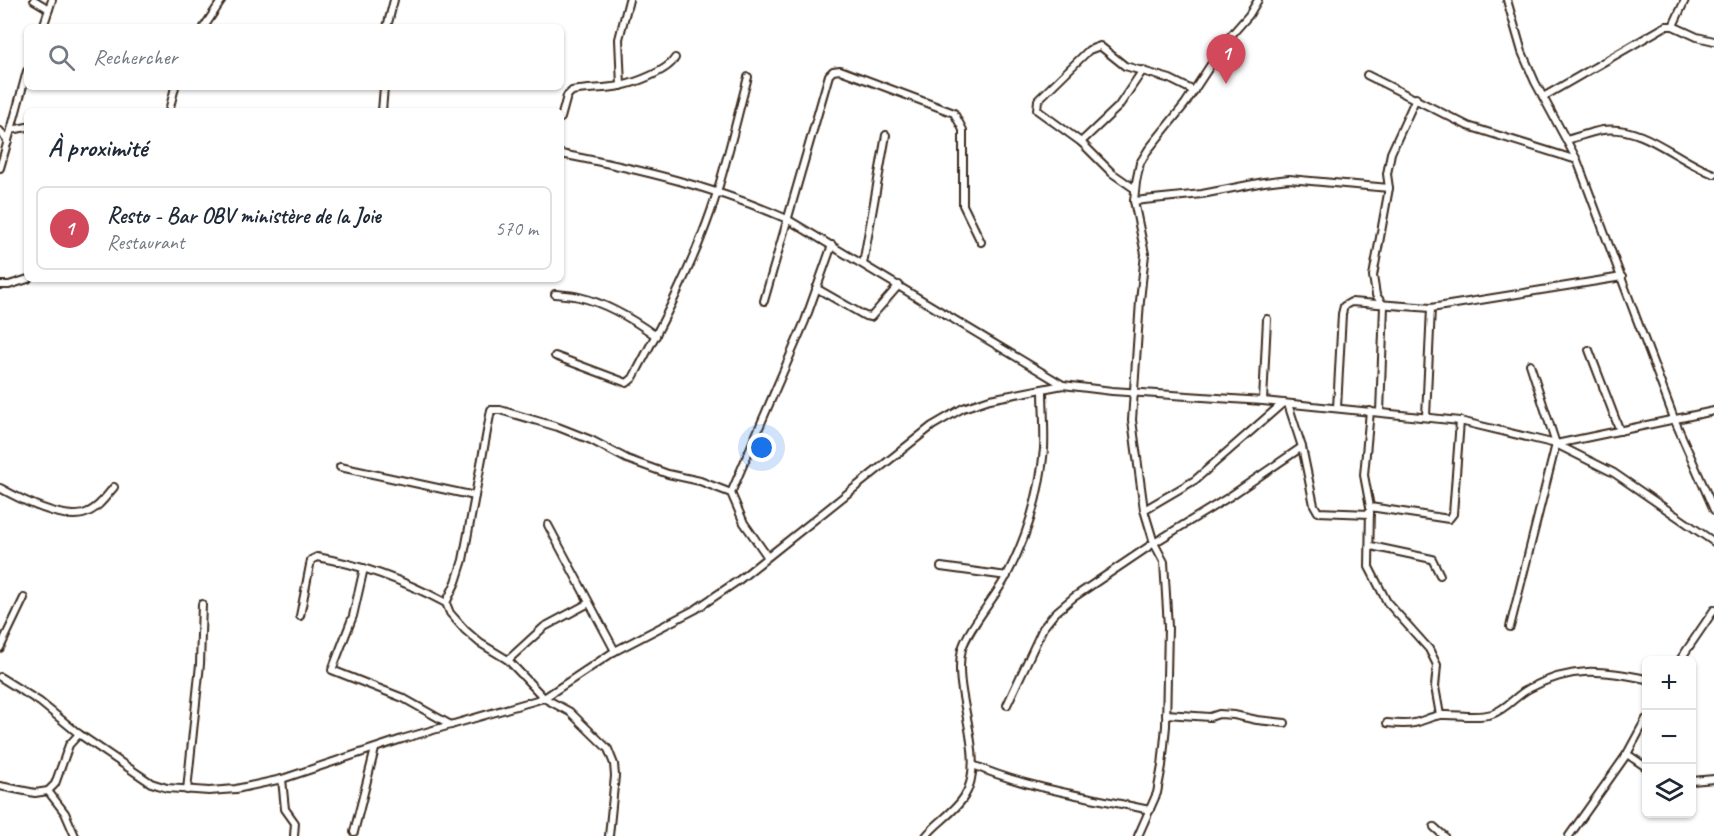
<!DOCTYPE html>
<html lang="fr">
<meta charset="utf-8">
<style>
body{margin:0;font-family:Caveat,sans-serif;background:#f6f6f7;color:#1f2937}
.controls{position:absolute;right:18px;bottom:18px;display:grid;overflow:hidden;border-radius:9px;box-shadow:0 2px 4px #0004}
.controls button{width:54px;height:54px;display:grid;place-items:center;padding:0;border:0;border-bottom:2px solid #e0e1e3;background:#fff;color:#1f2937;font:30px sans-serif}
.you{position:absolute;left:762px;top:448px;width:21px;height:21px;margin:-15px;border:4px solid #fff;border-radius:50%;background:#1a73e8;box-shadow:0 0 0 9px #1a73e833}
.badge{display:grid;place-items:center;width:39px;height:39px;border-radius:50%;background:#d1495b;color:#fff;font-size:20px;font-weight:700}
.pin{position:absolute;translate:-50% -50px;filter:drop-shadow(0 2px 3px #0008)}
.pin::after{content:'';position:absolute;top:32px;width:21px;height:18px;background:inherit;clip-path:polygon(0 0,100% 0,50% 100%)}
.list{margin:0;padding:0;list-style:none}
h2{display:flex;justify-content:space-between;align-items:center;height:78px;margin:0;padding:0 24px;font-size:26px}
h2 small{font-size:20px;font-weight:400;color:#747a83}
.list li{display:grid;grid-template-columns:39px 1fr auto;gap:18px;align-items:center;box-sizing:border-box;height:84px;margin:0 12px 12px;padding:0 12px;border:2px solid #e0e1e3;border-radius:9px}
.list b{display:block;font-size:22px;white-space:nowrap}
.list p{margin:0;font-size:20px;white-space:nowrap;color:#747a83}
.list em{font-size:20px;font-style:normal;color:#747a83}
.icon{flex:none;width:33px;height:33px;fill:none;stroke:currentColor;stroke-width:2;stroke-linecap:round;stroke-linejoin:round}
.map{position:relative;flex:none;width:1714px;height:836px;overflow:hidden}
.search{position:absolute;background:#fff;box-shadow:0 2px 4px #0004;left:24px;top:24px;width:540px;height:66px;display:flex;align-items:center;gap:15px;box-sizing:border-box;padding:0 21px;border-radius:9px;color:#747a83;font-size:22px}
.panel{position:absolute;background:#fff;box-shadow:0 2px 4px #0004;left:24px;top:108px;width:540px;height:174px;border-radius:9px}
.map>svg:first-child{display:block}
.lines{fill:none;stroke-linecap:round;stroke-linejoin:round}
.street-casing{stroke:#3b2a1e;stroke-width:10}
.street{stroke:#fff;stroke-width:6}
</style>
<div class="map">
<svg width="1714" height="836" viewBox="0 0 1714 836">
<rect width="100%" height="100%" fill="#fff"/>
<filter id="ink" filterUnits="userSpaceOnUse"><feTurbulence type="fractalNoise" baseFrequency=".0167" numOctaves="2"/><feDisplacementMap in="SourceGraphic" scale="12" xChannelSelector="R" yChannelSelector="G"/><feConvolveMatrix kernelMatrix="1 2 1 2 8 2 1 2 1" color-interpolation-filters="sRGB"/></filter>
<g filter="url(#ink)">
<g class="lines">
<defs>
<g id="street">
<polyline points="34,0 49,9"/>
<polyline points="1507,0 1522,52 1535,82 1577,160 1675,421 1714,510"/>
<polyline points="1673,26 1685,0"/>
<polyline points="43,27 52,0"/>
<polyline points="204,27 222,0"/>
<polyline points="387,27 394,0"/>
<polyline points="1367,75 1468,126 1577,160"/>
<polyline points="621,86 619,39 629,0"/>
<polyline points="1543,97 1666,26 1673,26 1697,37 1714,41"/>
<polyline points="169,111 175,87"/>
<polyline points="382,111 384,87"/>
<path d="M561,118L567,96L572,91C588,88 605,89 620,86C635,83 668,71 675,58"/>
<polyline points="11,130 27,71"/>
<polyline points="0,131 8,142"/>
<path d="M1566,140C1578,137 1590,132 1603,130C1645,125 1677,161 1714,174"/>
<polyline points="1081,142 1118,107 1143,70"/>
<path d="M561,154C639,169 715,187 787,219L1063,385"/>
<polyline points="0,168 11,130 27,127"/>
<polyline points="1135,189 1112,173 1081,142 1037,110 1038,100 1089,50 1100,46 1125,66 1170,79 1194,91"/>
<polyline points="1134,201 1202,194 1264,182 1289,179 1389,188"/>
<polyline points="863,264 886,135"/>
<polyline points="0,285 9,285 28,279"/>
<polyline points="816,288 865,316 871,317 899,285"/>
<path d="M555,294C563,295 571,295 579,297C605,303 634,320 656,336"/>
<polyline points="764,301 829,75 833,71 840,70 954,113 963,130 963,205 981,242"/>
<polyline points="1589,350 1620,431"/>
<path d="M555,356L627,383L633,378C662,324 691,269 711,211C726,167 736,121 748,77"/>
<polyline points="1263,401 1267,319"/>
<polyline points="1288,404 1302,447 1314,505 1318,512 1370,514"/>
<polyline points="1337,408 1342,314 1344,306 1351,302 1431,308 1622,277"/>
<polyline points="1370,411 1364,475 1370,507 1369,567 1387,602 1429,649 1437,665 1435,687 1440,715"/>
<polyline points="1380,412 1384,306 1376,295 1373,276 1389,188 1387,174 1391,153 1416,98"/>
<polyline points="1426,416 1431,308"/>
<polyline points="1556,444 1714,411"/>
<polyline points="340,467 475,496"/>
<path d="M0,488C20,499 60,520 83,514C97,510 105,498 114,487"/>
<polyline points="731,493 805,321 832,245"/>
<polyline points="1370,507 1449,519 1453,514 1460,421"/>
<polyline points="1144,510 1195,480 1283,403"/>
<polyline points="548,525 615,651"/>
<polyline points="1371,546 1432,559 1440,575"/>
<polyline points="941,567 1007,576"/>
<polyline points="364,568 353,616 332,670 403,698 451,725"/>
<path d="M300,616L311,560L317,557C362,565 405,581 446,603"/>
<polyline points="1510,627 1556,444 1530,364"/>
<polyline points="0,648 24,598"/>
<polyline points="508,660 544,627 589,603"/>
<polyline points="1680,660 1714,610"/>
<polyline points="0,677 40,702 79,734 151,783 167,788 209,791 236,789 282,779 402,739 544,698 615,651 696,609 739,580 932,426 963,408 990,399 1063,385 1112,391 1263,401 1460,421 1556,444 1614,473 1714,542"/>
<polyline points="1007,705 1043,628 1055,613 1074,597 1154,543 1229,497 1302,447"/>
<polyline points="1166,714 1210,717 1219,714 1234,715 1257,720 1285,723"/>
<path d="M1387,723C1396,724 1406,725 1414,723C1423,721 1432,716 1441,715C1458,714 1475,719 1492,714C1507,709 1516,695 1530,688C1572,666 1602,670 1646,679"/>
<polyline points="1627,754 1646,767"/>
<path d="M973,765C1029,789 1090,797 1150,810"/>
<polyline points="282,779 285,809 295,823 294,836"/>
<polyline points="1692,781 1714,779"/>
<polyline points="0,786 35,793 48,791 55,784 69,745 79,734"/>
<polyline points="187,790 200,664 202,604"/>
<polyline points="48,791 65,813 75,836"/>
<polyline points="1434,827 1444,836"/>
<polyline points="354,832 375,749"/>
<polyline points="609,836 615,776 614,764 608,749 570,712 544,698 508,660 480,643 465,630 450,613 446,603 456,582 463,560 491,410 500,410 558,427 591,440 627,459 668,474 700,481 731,493 744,523 767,556"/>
<path d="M926,836C937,822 954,813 964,797C989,757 951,693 962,649C968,628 996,597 1007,575C1027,537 1040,492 1044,449C1045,429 1043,409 1043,389"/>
<polyline points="1138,836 1157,793 1162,766 1166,726 1168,627 1164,562 1154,543 1144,510 1132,420 1140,301 1145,254 1134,201 1136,182 1140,163 1148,150 1185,104 1227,40 1249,15 1258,0"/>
<polyline points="1569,836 1627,754 1646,719"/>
</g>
</defs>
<use href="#street" class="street-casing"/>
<use href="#street" class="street"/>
</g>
</g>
</svg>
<div class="controls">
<button>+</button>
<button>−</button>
<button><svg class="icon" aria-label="layers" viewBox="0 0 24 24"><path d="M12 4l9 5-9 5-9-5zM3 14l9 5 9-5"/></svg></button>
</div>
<div class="you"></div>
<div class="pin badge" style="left:1226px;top:84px">1</div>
<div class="search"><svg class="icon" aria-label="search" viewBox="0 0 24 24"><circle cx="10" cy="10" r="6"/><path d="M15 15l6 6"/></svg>Rechercher</div>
<section class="panel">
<h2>À proximité<small></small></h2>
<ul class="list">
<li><span class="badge">1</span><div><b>Resto - Bar OBV ministère de la Joie</b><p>Restaurant</p></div><em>570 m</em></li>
</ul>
</section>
</div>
